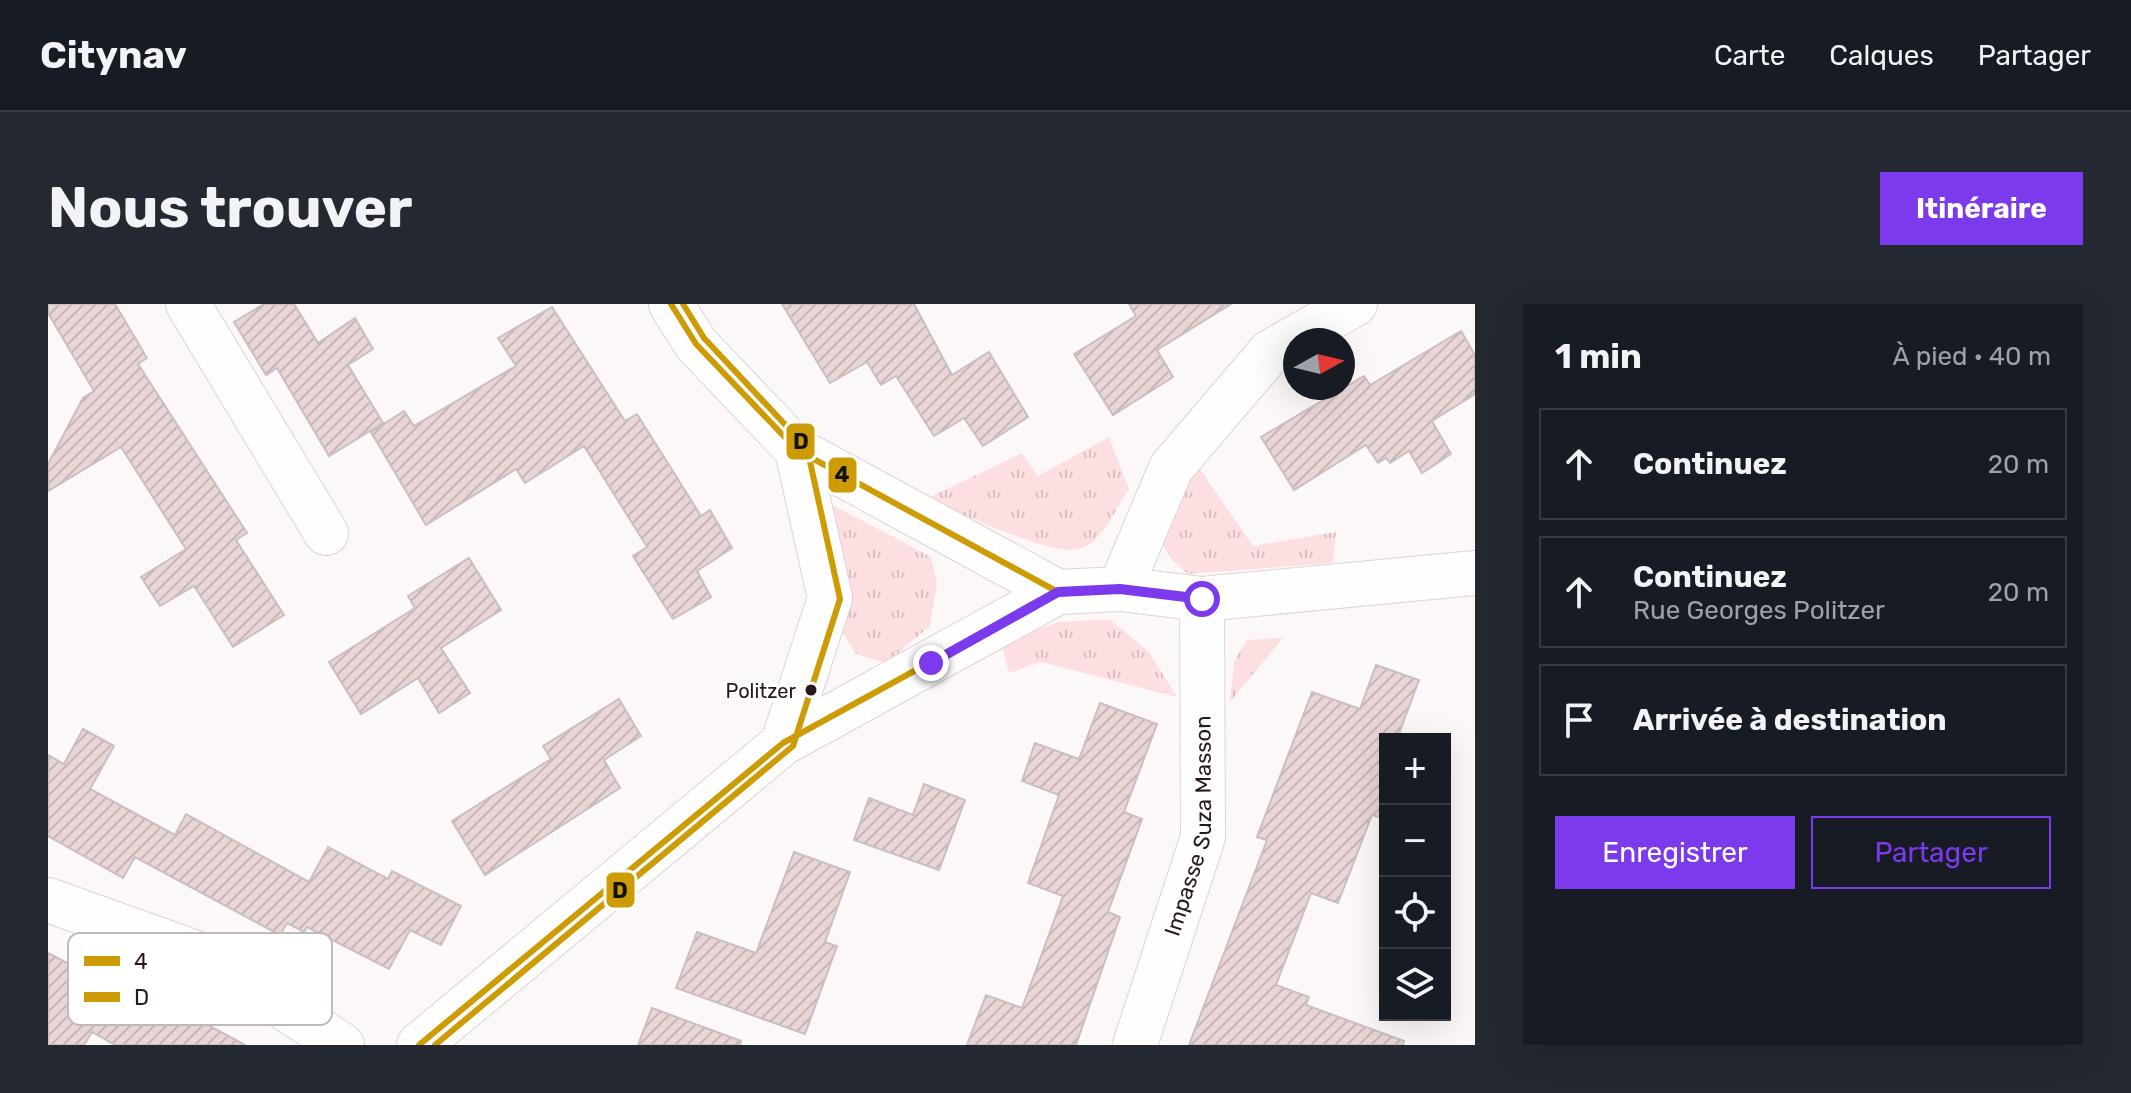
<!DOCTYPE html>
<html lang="fr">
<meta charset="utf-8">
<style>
body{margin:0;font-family:Rubik,sans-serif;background:#242831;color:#f1f3f6}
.controls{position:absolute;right:24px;bottom:24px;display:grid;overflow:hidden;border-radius:0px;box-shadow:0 8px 32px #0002}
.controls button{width:72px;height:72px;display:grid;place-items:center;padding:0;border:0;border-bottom:2px solid #363941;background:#171b24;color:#f1f3f6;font:40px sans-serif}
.compass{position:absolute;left:1235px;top:24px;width:72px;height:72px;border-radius:50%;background:#171b24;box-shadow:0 8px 32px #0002;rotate:82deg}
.stop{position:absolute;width:24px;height:24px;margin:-18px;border:6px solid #7c3aed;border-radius:50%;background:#fff}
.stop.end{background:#7c3aed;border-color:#fff;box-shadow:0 2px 8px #0008}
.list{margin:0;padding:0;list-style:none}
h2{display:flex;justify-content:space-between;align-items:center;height:104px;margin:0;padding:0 32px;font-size:34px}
h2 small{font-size:26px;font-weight:400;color:#9ea1a6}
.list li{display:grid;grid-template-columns:52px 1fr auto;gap:24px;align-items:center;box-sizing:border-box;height:112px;margin:0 16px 16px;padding:0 16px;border:2px solid #363941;border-radius:0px}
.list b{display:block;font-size:30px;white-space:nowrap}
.list p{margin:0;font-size:26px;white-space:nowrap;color:#9ea1a6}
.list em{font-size:26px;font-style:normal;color:#9ea1a6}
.actions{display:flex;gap:16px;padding:24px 32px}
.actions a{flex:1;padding:18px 0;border:2px solid #7c3aed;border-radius:0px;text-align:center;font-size:28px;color:#7c3aed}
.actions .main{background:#7c3aed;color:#fff}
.icon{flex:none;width:44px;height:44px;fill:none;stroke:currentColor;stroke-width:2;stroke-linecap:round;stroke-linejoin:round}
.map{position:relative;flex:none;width:1427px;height:741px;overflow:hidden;border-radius:0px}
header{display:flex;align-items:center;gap:48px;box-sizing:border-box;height:112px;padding:0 40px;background:#171b24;border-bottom:2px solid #363941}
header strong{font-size:38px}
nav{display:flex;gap:44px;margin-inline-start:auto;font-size:28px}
.intro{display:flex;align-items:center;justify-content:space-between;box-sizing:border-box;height:192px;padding:0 48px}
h1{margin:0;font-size:56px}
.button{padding:20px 36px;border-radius:0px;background:#7c3aed;color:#fff;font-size:28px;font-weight:700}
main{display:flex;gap:48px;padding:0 48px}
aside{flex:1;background:#171b24;border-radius:0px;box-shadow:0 8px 32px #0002}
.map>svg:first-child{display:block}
.grass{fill:url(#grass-tufts)}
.building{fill:url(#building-hatch);stroke:#c9bfc0;stroke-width:2}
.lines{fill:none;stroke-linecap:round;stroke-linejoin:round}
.minor-casing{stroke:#ded4d4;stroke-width:46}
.minor{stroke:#fffefe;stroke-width:44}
.bus-1-casing{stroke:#fff;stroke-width:12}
.bus-2-casing{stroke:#fff;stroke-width:12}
.bus-1{stroke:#cd9b04;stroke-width:6}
.bus-2{stroke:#cd9b04;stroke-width:6}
.route{stroke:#7c3aed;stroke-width:10}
.bus-dot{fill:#27191a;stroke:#fff;stroke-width:3}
.labels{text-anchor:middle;stroke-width:7;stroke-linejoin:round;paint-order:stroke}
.bus-label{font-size:20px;fill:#27191a;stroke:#fff;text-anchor:end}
.street-label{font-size:22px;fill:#27191a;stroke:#fff}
.key{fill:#fff;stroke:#bebaba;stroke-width:2}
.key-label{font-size:22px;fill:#27191a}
.line-badge{stroke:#fff;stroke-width:3}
.pale-badge-label{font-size:22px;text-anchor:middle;font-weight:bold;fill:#111}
</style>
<header>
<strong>Citynav</strong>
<nav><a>Carte</a><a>Calques</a><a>Partager</a></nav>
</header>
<div class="intro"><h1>Nous trouver</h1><a class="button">Itinéraire</a></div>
<main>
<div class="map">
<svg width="1427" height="741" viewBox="0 0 1427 741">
<defs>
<pattern id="grass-tufts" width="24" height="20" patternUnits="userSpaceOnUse" patternTransform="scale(2)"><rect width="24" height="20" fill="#fddfe1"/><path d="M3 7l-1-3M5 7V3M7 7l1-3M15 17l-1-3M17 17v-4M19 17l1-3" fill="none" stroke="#d9bfc0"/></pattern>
<pattern id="building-hatch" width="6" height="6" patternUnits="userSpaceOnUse" patternTransform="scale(2)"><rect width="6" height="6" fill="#e9d5d6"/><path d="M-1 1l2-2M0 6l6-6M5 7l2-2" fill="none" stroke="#c8b6b7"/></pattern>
</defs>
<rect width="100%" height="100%" fill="#fdf8f8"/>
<g class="grass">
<path d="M1061,133L1081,185C1068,204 1054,240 1030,245C1000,252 910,207 878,195L974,149L990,172Z"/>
<polygon points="1149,161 1205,242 1288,228 1285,259 1140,270 1124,256 1110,233"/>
<polygon points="781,199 883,253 889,280 882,322 838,359 808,350 795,329"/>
<polygon points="1061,315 1101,348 1129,393 993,358 961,369 953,338 1011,318"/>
<polygon points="1235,334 1182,398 1186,358 1199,336"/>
</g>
<g class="building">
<polygon points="0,0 67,0 99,54 90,60 199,229 188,236 236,311 185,343 146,282 112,302 93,273 138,245 73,143 0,187 0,160 35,94 46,87 0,9"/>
<polygon points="216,0 246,0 270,39 307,14 325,45 300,61 335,119 281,152 229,64 218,71 186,18"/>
<polygon points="734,0 866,0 904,71 941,48 980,113 935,142 916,114 886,132 848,72 833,81 819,58 782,79"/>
<polygon points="1081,0 1183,0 1109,46 1125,73 1065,111 1026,50 1088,12"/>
<polygon points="504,3 577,117 589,110 653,212 662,206 684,244 649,267 663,293 625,315 585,252 599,243 536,142 477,179 468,165 378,221 323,128 356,107 366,122 468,62 450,34"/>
<polygon points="1413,27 1427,51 1427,90 1384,117 1403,150 1374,169 1361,147 1342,159 1338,154 1330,159 1318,141 1246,186 1213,133 1316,72 1322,81"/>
<polygon points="421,254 453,306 393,344 422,389 391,409 370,374 313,410 281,358 367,304 360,292"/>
<polygon points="1328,361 1371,376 1349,435 1337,435 1337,515 1324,511 1290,599 1263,589 1228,681 1261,693 1258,701 1356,737 1355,741 1141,741 1219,536 1209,533 1264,388 1312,405"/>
<polygon points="571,395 593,432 556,456 572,484 437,571 404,517 503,455 495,442"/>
<polygon points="1052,399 1109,420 1076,508 1094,515 1060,608 1072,613 1028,741 919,741 938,691 974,704 1015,592 980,579 1011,491 974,477 987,439 1031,455"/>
<polygon points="35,425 66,442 42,485 127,531 138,510 261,578 280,543 340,575 344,567 413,602 393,641 362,626 341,665 259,623 256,628 239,619 232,631 87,553 75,574 0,532 0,451 16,460"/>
<polygon points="876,480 917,496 891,566 806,536 821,494 865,511"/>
<polygon points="746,548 802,568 777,638 789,642 757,730 628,684 649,628 708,649"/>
<polygon points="0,649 67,684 73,674 197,741 67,741 44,728 36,741 0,741"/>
<polygon points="604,704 693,737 692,741 590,741"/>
</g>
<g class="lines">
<defs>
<g id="minor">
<polyline points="140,0 278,229"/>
<polyline points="623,0 648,40 749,146 1010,288"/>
<polyline points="1072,285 1123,164 1222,48 1307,0"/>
<polyline points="735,439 782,294 749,146"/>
<polyline points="0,596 156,652 294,741"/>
<polyline points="371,741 735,439 1010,288 1072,285 1154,295 1427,269"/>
<path id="s1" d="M1087,741L1155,533L1154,295"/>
</g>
</defs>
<use href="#minor" class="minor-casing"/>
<use href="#minor" class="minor"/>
<defs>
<g id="bus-1">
<polyline points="623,0 648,40 749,146 1010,288"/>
<polyline points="371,741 735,439 1010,288"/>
</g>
<polyline id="bus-2" points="387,741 745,442 792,295 759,144 656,34 635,0"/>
</defs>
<use href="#bus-1" class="bus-1-casing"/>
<use href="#bus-2" class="bus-2-casing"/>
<use href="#bus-1" class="bus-1"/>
<use href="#bus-2" class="bus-2"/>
</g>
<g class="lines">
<polyline class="route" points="883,359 1010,288 1072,285 1154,295"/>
</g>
<circle class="bus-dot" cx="763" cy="386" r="7"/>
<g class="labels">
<g class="bus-label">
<text x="748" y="394">Politzer</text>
</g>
<g class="street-label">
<text dy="8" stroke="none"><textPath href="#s1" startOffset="228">Impasse Suza Masson</textPath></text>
</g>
</g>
<rect x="20" y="629" width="264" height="92" rx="12" class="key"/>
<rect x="36" y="652" width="36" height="10" fill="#cd9b04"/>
<rect x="36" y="688" width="36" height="10" fill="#cd9b04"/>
<g class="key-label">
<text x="86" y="665">4</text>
<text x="86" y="701">D</text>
</g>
<g class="line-badge">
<rect x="737" y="118" width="31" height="39" rx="8" fill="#cd9b04"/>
<rect x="779" y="152" width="31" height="38" rx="8" fill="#cd9b04"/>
<rect x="557" y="567" width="31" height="38" rx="8" fill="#cd9b04"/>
</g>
<g class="pale-badge-label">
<text x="753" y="145">D</text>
<text x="794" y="178">4</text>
<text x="572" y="594">D</text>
</g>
</svg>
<div class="controls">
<button>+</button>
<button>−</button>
<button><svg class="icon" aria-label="locate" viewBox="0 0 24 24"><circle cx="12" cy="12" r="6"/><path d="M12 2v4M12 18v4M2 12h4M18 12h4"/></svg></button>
<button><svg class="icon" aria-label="layers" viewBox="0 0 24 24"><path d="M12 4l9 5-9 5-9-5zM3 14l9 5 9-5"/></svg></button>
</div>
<svg class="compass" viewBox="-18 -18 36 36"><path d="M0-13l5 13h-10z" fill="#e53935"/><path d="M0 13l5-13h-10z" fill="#9ea1a6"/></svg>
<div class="stop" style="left:1154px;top:295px"></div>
<div class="stop end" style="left:883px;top:359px"></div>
</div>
<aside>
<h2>1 min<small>À pied · 40 m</small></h2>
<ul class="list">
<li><svg class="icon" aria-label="ahead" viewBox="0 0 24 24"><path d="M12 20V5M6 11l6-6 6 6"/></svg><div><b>Continuez</b></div><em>20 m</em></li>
<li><svg class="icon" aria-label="ahead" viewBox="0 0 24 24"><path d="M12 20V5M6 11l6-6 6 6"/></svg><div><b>Continuez</b><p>Rue Georges Politzer</p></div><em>20 m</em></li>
<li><svg class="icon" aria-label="arrive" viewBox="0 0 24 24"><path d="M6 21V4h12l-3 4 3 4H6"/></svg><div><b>Arrivée à destination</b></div></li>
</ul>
<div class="actions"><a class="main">Enregistrer</a><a>Partager</a></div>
</aside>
</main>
